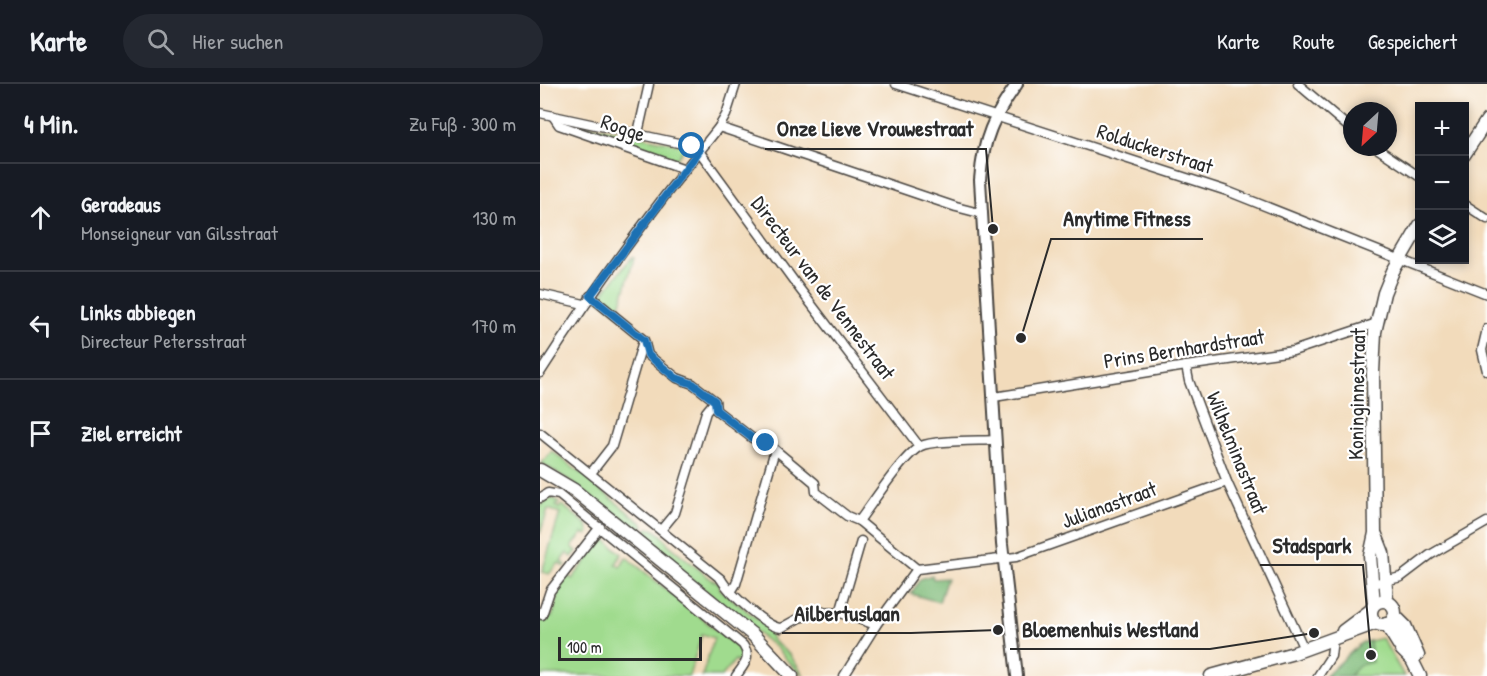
<!DOCTYPE html>
<html lang="de">
<meta charset="utf-8">
<style>
body{margin:0;font-family:"Patrick Hand",sans-serif;background:#242831;color:#f1f3f6}
.controls{position:absolute;right:18px;top:18px;display:grid;overflow:hidden;border-radius:0px;box-shadow:0 3px 9px #0003}
.controls button{width:54px;height:54px;display:grid;place-items:center;padding:0;border:0;border-bottom:2px solid #363941;background:#171b24;color:#f1f3f6;font:30px sans-serif}
.compass{position:absolute;left:803px;top:18px;width:54px;height:54px;border-radius:50%;background:#171b24;box-shadow:0 3px 9px #0003;rotate:206deg}
.scale{position:absolute;left:18px;bottom:15px;width:144px;box-sizing:border-box;padding-left:6px;border:3px solid #2b2b2b;border-top:0;font-size:16px;line-height:21px;white-space:nowrap;color:#2b2b2b;-webkit-text-stroke:4px #fff;paint-order:stroke}
.stop{position:absolute;width:18px;height:18px;margin:-14px;border:4px solid #1f6fb2;border-radius:50%;background:#fff}
.stop.end{background:#1f6fb2;border-color:#fff;box-shadow:0 2px 6px #0008}
.list{margin:0;padding:0;list-style:none}
h2{display:flex;justify-content:space-between;align-items:center;height:78px;margin:0;padding:0 24px;font-size:26px}
h2 small{font-size:20px;font-weight:400;color:#9ea1a6}
.list li{display:grid;grid-template-columns:39px 1fr auto;gap:18px;align-items:center;box-sizing:border-box;height:108px;padding:0 24px;border-top:2px solid #363941}
.list b{display:block;font-size:22px;white-space:nowrap}
.list p{margin:0;font-size:20px;white-space:nowrap;color:#9ea1a6}
.list em{font-size:20px;font-style:normal;color:#9ea1a6}
.icon{flex:none;width:33px;height:33px;fill:none;stroke:currentColor;stroke-width:2;stroke-linecap:round;stroke-linejoin:round}
.map{position:relative;flex:none;width:947px;height:592px;overflow:hidden}
header{display:flex;align-items:center;gap:36px;box-sizing:border-box;height:84px;padding:0 30px;background:#171b24;border-bottom:2px solid #363941}
header strong{font-size:28px}
nav{display:flex;gap:33px;margin-inline-start:auto;font-size:21px}
.search{width:420px;height:54px;background:#242831;display:flex;align-items:center;gap:15px;box-sizing:border-box;padding:0 21px;border-radius:33px;color:#9ea1a6;font-size:22px}
main{display:flex}
aside{flex:1;background:#171b24}
.map>svg:first-child{display:block}
.green{fill:#a0db8e;stroke:#66835c;stroke-width:1.5}
.forest{fill:#80bb79;stroke:#567352;stroke-width:1.5}
.lines{fill:none;stroke-linecap:round;stroke-linejoin:round}
.minor-casing{stroke:#494541;stroke-width:11}
.tertiary-casing{stroke:#494541;stroke-width:14}
.secondary-casing{stroke:#494541;stroke-width:15}
.minor{stroke:#fff;stroke-width:8}
.tertiary{stroke:#fff;stroke-width:10}
.secondary{stroke:#fff;stroke-width:12}
.route{stroke:#1f6fb2;stroke-width:8}
.labels{text-anchor:middle;stroke-width:4.5;stroke-linejoin:round;paint-order:stroke}
.street-label{font-size:21px;fill:#2b2b2b;stroke:#fff}
.leader{fill:none;stroke:#2b2b2b;stroke-width:2}
.callout-dot{fill:#2b2b2b;stroke:#fff;stroke-width:2}
.callout-label{font-size:22px;text-anchor:middle;font-weight:bold;fill:#2b2b2b;stroke:#fff;stroke-width:4.5;stroke-linejoin:round;paint-order:stroke}
</style>
<header>
<strong>Karte</strong>
<div class="search"><svg class="icon" aria-label="search" viewBox="0 0 24 24"><circle cx="10" cy="10" r="6"/><path d="M15 15l6 6"/></svg>Hier suchen</div>
<nav><a>Karte</a><a>Route</a><a>Gespeichert</a></nav>
</header>
<main>
<aside>
<h2>4 Min.<small>Zu Fuß · 300 m</small></h2>
<ul class="list">
<li><svg class="icon" aria-label="ahead" viewBox="0 0 24 24"><path d="M12 20V5M6 11l6-6 6 6"/></svg><div><b>Geradeaus</b><p>Monseigneur van Gilsstraat</p></div><em>130 m</em></li>
<li><svg class="icon" aria-label="left" viewBox="0 0 24 24"><path d="M17 20v-9H6M10 6l-5 5 5 5"/></svg><div><b>Links abbiegen</b><p>Directeur Petersstraat</p></div><em>170 m</em></li>
<li><svg class="icon" aria-label="arrive" viewBox="0 0 24 24"><path d="M6 21V4h12l-3 4 3 4H6"/></svg><div><b>Ziel erreicht</b></div></li>
</ul>
</aside>
<div class="map">
<svg width="947" height="592" viewBox="0 0 947 592">
<rect width="100%" height="100%" fill="#fff"/>
<filter id="ink" filterUnits="userSpaceOnUse"><feTurbulence type="fractalNoise" baseFrequency=".0167" numOctaves="2"/><feDisplacementMap in="SourceGraphic" scale="12" xChannelSelector="R" yChannelSelector="G"/><feConvolveMatrix kernelMatrix="1 2 1 2 8 2 1 2 1" color-interpolation-filters="sRGB"/></filter>
<filter id="wash" filterUnits="userSpaceOnUse"><feTurbulence type="fractalNoise" baseFrequency=".008" numOctaves="4" result="noise"/><feDisplacementMap in="SourceGraphic" scale="24" xChannelSelector="R" yChannelSelector="G"/><feGaussianBlur stdDeviation="1.35" result="paint"/><feColorMatrix in="noise" values="0 0 0 0 0 0 0 0 0 0 0 0 0 0 0 0 0 1.4 0 .05"/><feComposite in="paint" operator="in"/></filter>
<g filter="url(#wash)">
<rect width="100%" height="100%" fill="#f2dbbb"/>
<g class="green">
<polygon points="21,35 146,62 135,77"/>
<polygon points="92,173 94,174 78,229 58,215"/>
<polygon points="12,367 40,389 44,389 56,398 57,403 104,441 97,451 29,396 1,379"/>
<polygon points="8,415 15,415 19,419 16,422 19,424 22,421 47,441 49,448 47,451 43,449 32,463 37,467 32,473 27,469 21,477 26,481 24,483 19,479 9,490 2,488 20,429 8,425 0,450 0,419 3,420"/>
<path d="M108,444C116,445 125,453 128,460L172,496L178,498L180,505L227,543L232,556L250,571L264,592L255,585L236,564L100,454Z"/>
<polygon points="66,456 82,470 76,480 80,483 86,473 201,566 202,573 199,579 195,576 182,592 162,592 174,554 162,550 149,592 0,591 0,533 6,531 12,533 18,513 12,511 27,491 32,495 47,476 42,472 53,459 55,460 59,457"/>
<polygon points="842,554 864,592 786,592 821,559"/>
</g>
<g class="forest">
<polygon points="392,491 393,495 407,494 399,518 371,510 380,495"/>
<polygon points="830,557 832,578 820,581 809,592 786,592 821,559"/>
</g>
</g>
<g filter="url(#ink)">
<g class="lines">
<defs>
<g id="minor">
<polyline points="356,0 687,107 947,210"/>
<polyline points="758,0 812,46"/>
<polyline points="0,29 152,62 159,67 259,204 379,362"/>
<polyline points="13,32 19,41 145,85"/>
<polyline points="179,43 416,123 443,130"/>
<polyline points="98,49 109,0"/>
<polyline points="835,63 880,93"/>
<polyline points="924,120 947,135"/>
<polyline points="0,210 44,220"/>
<polyline points="50,212 104,256 108,271 137,294 153,300 175,317 176,326 212,354 227,359 275,399 276,408 307,432 319,437 377,485"/>
<polyline points="947,245 942,266 947,287"/>
<polyline points="646,282 649,297 687,398 764,565"/>
<path d="M0,289C55,203 115,122 179,43L186,31L196,0"/>
<polyline points="454,313 646,282 753,267 837,239"/>
<path d="M0,349L181,495C189,509 226,543 241,544L259,534L282,528L300,529L336,541"/>
<polyline points="51,389 72,362 103,257"/>
<path d="M0,414L8,409L19,411L203,561C212,574 204,581 196,592"/>
<path d="M319,437C332,420 364,370 381,362C393,356 440,357 456,356"/>
<polyline points="121,446 135,429 166,328 175,317"/>
<polyline points="833,500 861,493 890,471 947,438"/>
<polyline points="191,508 196,500 235,366"/>
<polyline points="300,529 321,457"/>
<polyline points="2,531 10,507 60,443"/>
<polyline points="857,531 867,541 880,571 872,576"/>
<polyline points="304,592 336,541 377,485 476,473 687,398"/>
<polyline points="778,592 791,572 793,555"/>
</g>
<path id="tertiary" d="M477,0C453,34 443,54 440,96L462,460L477,592"/>
<g id="secondary">
<polyline points="924,71 947,36"/>
<polyline points="0,386 34,406 213,551 252,592"/>
<polyline points="836,451 843,469 847,517"/>
<circle cx="843" cy="529" r="12"/>
<polyline points="834,520 830,472 835,449 833,289 835,248 844,209 853,187 880,141"/>
<polyline points="854,533 869,561 872,576 880,592"/>
<polyline points="846,540 862,566 871,575"/>
<polyline points="803,547 831,526"/>
<polyline points="671,592 754,569 836,539"/>
</g>
</defs>
<use href="#minor" class="minor-casing"/>
<use href="#tertiary" class="tertiary-casing"/>
<use href="#secondary" class="secondary-casing"/>
<use href="#minor" class="minor"/>
<use href="#tertiary" class="tertiary"/>
<use href="#secondary" class="secondary"/>
</g>
</g>
<g class="lines" filter="url(#ink)">
<polyline class="route" points="152,62 159,67 50,212 104,256 108,271 136,294 153,300 175,317 176,326 212,354 226,359"/>
</g>
<g class="labels">
<g class="street-label">
<text transform="translate(83 44) rotate(19)" y="7">Rogge</text>
<text transform="translate(615 65) rotate(18)" y="7">Rolduckerstraat</text>
<text transform="translate(283 204) rotate(53)" y="7">Directeur van de Vennestraat</text>
<text transform="translate(644 265) rotate(-9)" y="7">Prins Bernhardstraat</text>
<text transform="translate(817 310) rotate(-89)" y="7">Koninginnestraat</text>
<text transform="translate(697 369) rotate(68)" y="7">Wilhelminastraat</text>
<text transform="translate(569 421) rotate(-20)" y="7">Julianastraat</text>
</g>
</g>
<path class="leader" d="M453 145L446 65H225M481 254L511 155H663M831 571L823 481H720M458 546L371 549H242M774 549L670 565H470"/>
<g class="callout-dot">
<circle cx="453" cy="145" r="6"/>
<circle cx="481" cy="254" r="6"/>
<circle cx="831" cy="571" r="6"/>
<circle cx="458" cy="546" r="6"/>
<circle cx="774" cy="549" r="6"/>
</g>
<g class="callout-label">
<text x="335" y="52">Onze Lieve Vrouwestraat</text>
<text x="587" y="142">Anytime Fitness</text>
<text x="772" y="469">Stadspark</text>
<text x="307" y="537">Ailbertuslaan</text>
<text x="570" y="553">Bloemenhuis Westland</text>
</g>
</svg>
<div class="controls">
<button>+</button>
<button>−</button>
<button><svg class="icon" aria-label="layers" viewBox="0 0 24 24"><path d="M12 4l9 5-9 5-9-5zM3 14l9 5 9-5"/></svg></button>
</div>
<svg class="compass" viewBox="-18 -18 36 36"><path d="M0-13l5 13h-10z" fill="#e53935"/><path d="M0 13l5-13h-10z" fill="#9ea1a6"/></svg>
<div class="scale">100 m</div>
<div class="stop" style="left:152px;top:62px"></div>
<div class="stop end" style="left:226px;top:359px"></div>
</div>
</main>
